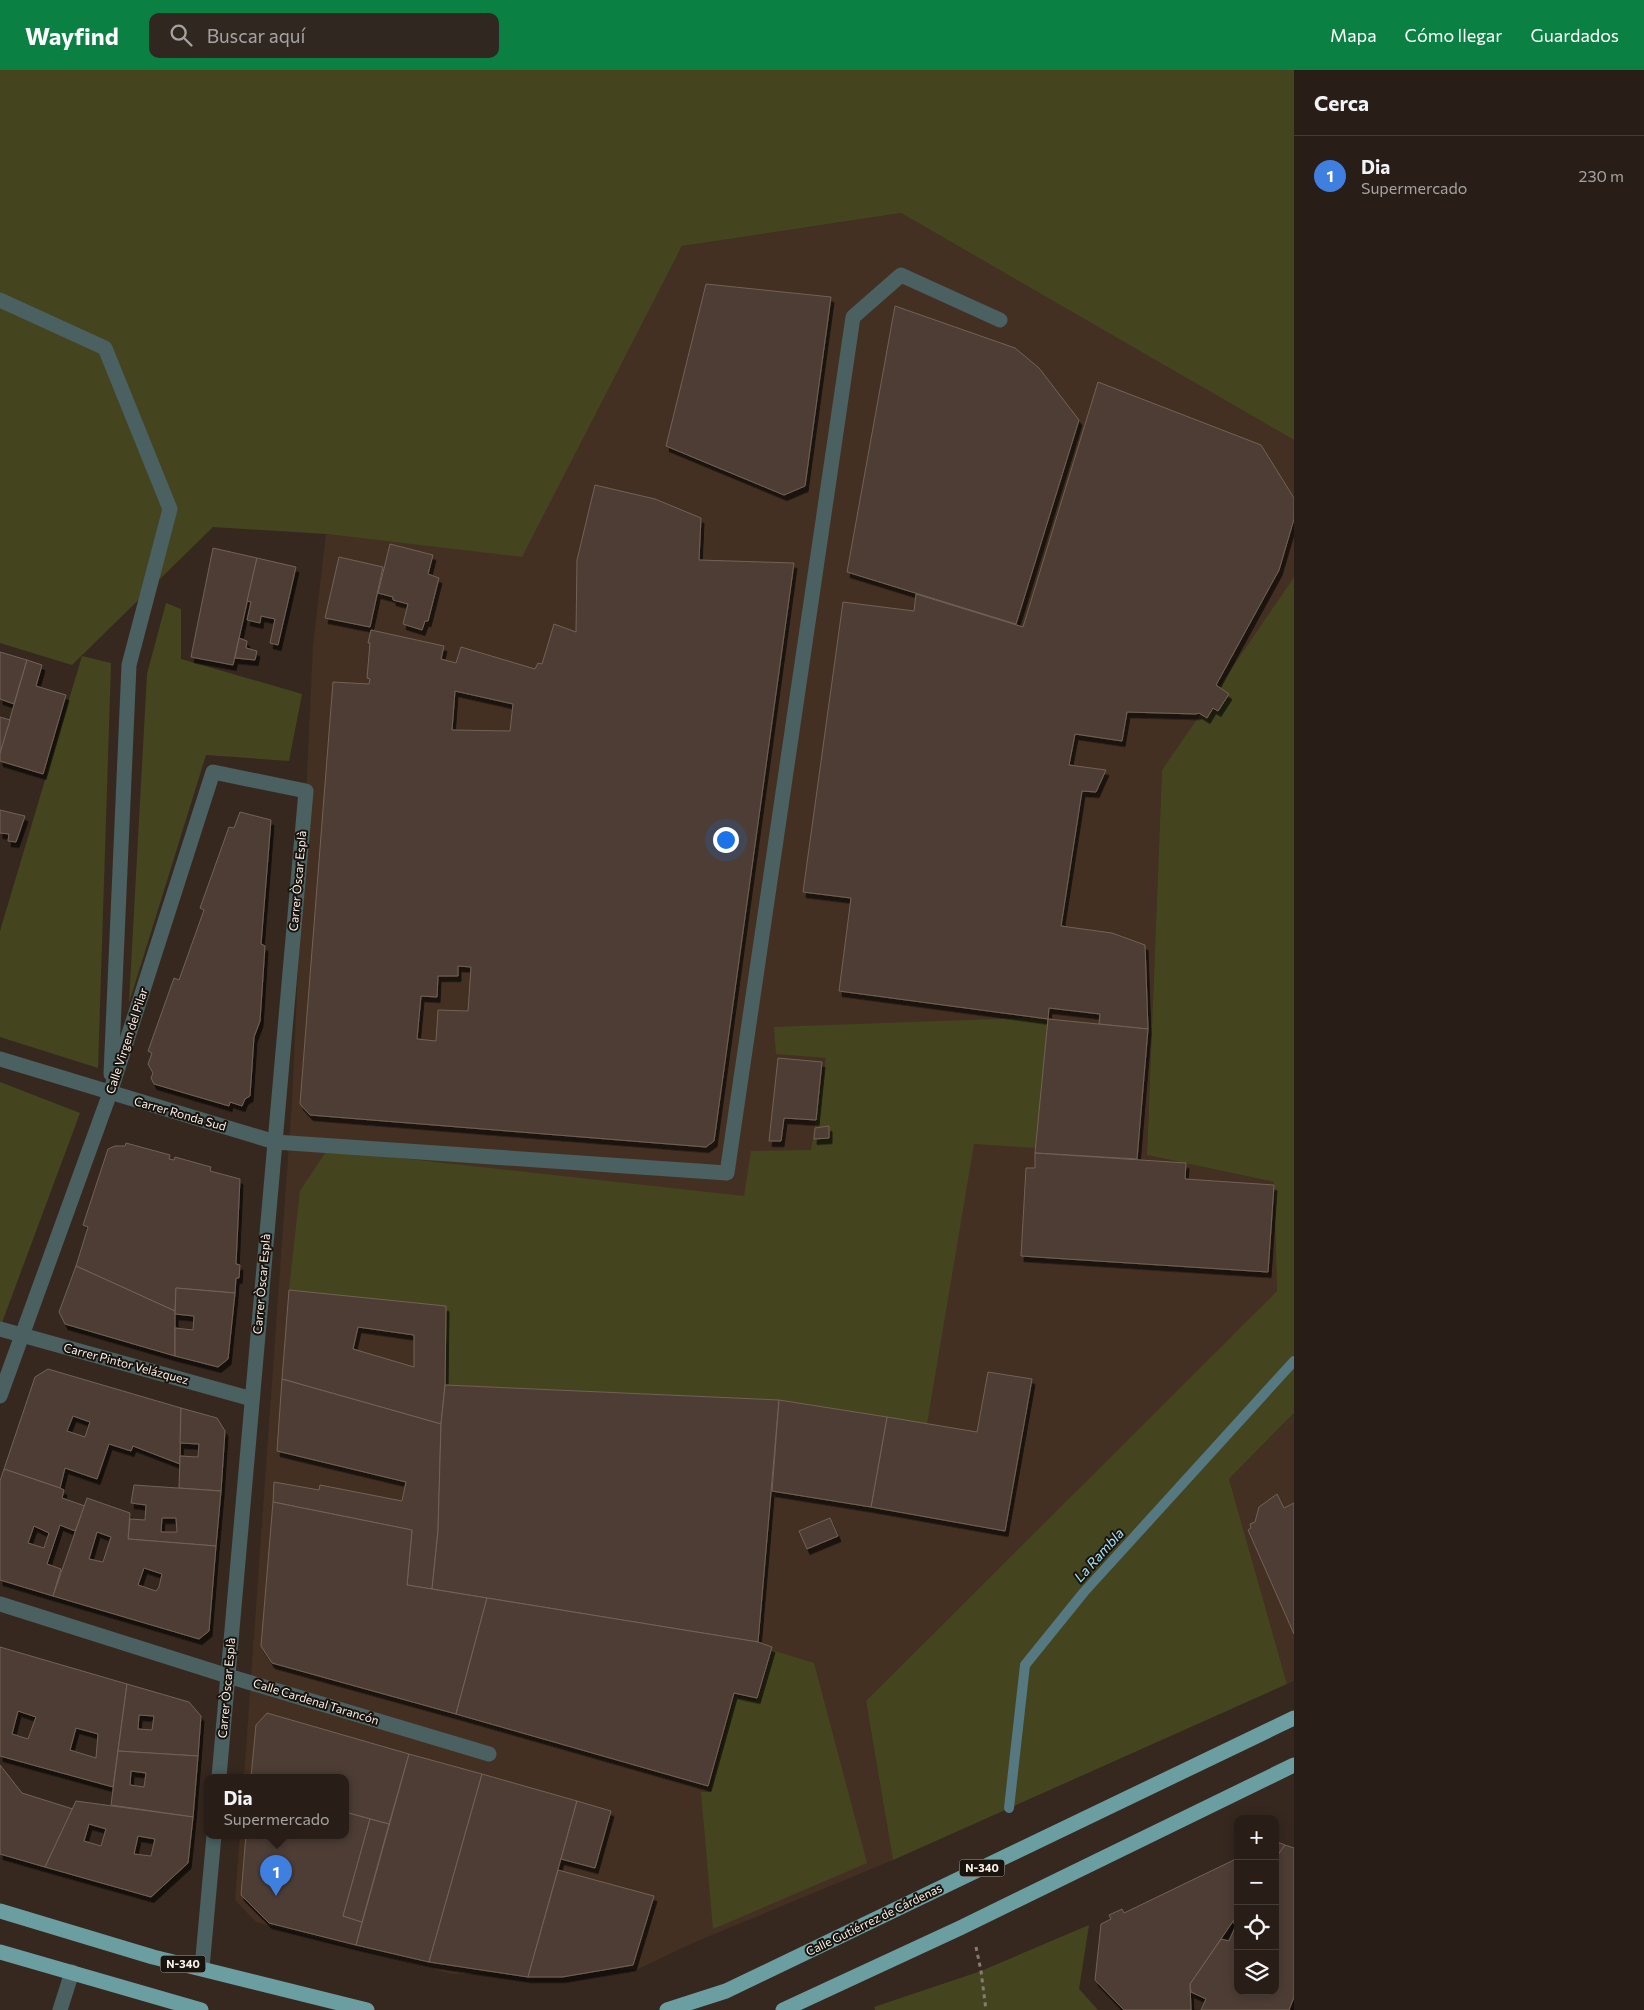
<!DOCTYPE html>
<html lang="es">
<meta charset="utf-8">
<style>
body{margin:0;font-family:Commissioner,sans-serif;background:#302720;color:#f1f3f6}
.controls{position:absolute;right:15px;bottom:15px;display:grid;overflow:hidden;border-radius:10px;box-shadow:0 2px 12px #0003}
.controls button{width:45px;height:45px;display:grid;place-items:center;padding:0;border:0;border-bottom:1px solid #443c36;background:#281e17;color:#f1f3f6;font:25px sans-serif}
.you{position:absolute;left:725px;top:769px;width:18px;height:18px;margin:-12px;border:4px solid #fff;border-radius:50%;background:#1a73e8;box-shadow:0 0 0 8px #1a73e833}
.badge{display:grid;place-items:center;width:32px;height:32px;border-radius:50%;background:#0b8043;color:#fff;font-size:16px;font-weight:700}
.pin{position:absolute;translate:-50% -41px;filter:drop-shadow(0 1px 2px #0008)}
.pin::after{content:'';position:absolute;top:26px;width:18px;height:15px;background:inherit;clip-path:polygon(0 0,100% 0,50% 100%)}
.popup{position:absolute;left:204px;top:1704px;width:145px;height:65px;box-sizing:border-box;display:grid;place-content:center;border-radius:10px;background:#281e17;filter:drop-shadow(0 1px 4px #0005);font-size:16px;white-space:nowrap;color:#a5a2a1}
.popup b{font-size:19px;color:#f1f3f6}
.popup::after{content:'';position:absolute;left:50%;top:100%;margin-left:-10px;border:10px solid transparent;border-top-color:#281e17}
.list{margin:0;padding:0;list-style:none}
h2{display:flex;justify-content:space-between;align-items:center;height:65px;margin:0;padding:0 20px;font-size:21px}
h2 small{font-size:16px;font-weight:400;color:#a5a2a1}
.list li{display:grid;grid-template-columns:32px 1fr auto;gap:15px;align-items:center;box-sizing:border-box;height:80px;padding:0 20px;border-top:1px solid #443c36}
.list b{display:block;font-size:19px;white-space:nowrap}
.list p{margin:0;font-size:16px;white-space:nowrap;color:#a5a2a1}
.list em{font-size:16px;font-style:normal;color:#a5a2a1}
.icon{flex:none;width:28px;height:28px;fill:none;stroke:currentColor;stroke-width:2;stroke-linecap:round;stroke-linejoin:round}
.map{position:relative;flex:none;width:1294px;height:1940px;overflow:hidden}
header{display:flex;align-items:center;gap:30px;box-sizing:border-box;height:70px;padding:0 25px;background:#0b8043;color:#fff}
header strong{font-size:24px}
nav{display:flex;gap:28px;margin-inline-start:auto;font-size:18px}
.search{width:350px;height:45px;background:#302720;display:flex;align-items:center;gap:12px;box-sizing:border-box;padding:0 18px;border-radius:10px;color:#a5a2a1;font-size:19px}
main{display:flex}
aside{flex:1;background:#281e17}
.map>svg:first-child{display:block}
.built{fill:#443022}
.green{fill:#44451f}
.lines{fill:none;stroke-linecap:round;stroke-linejoin:round}
.stream{stroke:#567981;stroke-width:10}
.building{fill:#4d3e34;stroke:#726156;fill-rule:evenodd;filter:url(#shadow)}
.path{stroke:#877a73;stroke-width:3;stroke-dasharray:4 4;stroke-linecap:butt}
.minor{stroke:#4a6061;stroke-width:15}
.trunk{stroke:#6b9ea0;stroke-width:15}
.labels{text-anchor:middle;stroke-width:4;stroke-linejoin:round;paint-order:stroke}
.shield{fill:#19130e;stroke:#b6aea8;stroke-width:1}
.shield-label{font-size:11px;font-weight:bold;fill:#faf0ea}
.street-label{font-size:12px;fill:#faf0ea;stroke:#19130e}
.water-label{font-size:14px;font-style:italic;fill:#a3e4f8;stroke:#19130e}
</style>
<header>
<strong>Wayfind</strong>
<div class="search"><svg class="icon" aria-label="search" viewBox="0 0 24 24"><circle cx="10" cy="10" r="6"/><path d="M15 15l6 6"/></svg>Buscar aquí</div>
<nav><a>Mapa</a><a>Cómo llegar</a><a>Guardados</a></nav>
</header>
<main>
<div class="map">
<svg width="1294" height="1940" viewBox="0 0 1294 1940">
<defs>
<filter id="shadow"><feDropShadow dx="3" dy="5.5" stdDeviation="0" flood-color="#0009"/></filter>
</defs>
<rect width="100%" height="100%" fill="#36281f"/>
<g class="built">
<polygon points="901,143 1294,370 1294,507 1162,700 1147,1085 1274,1112 1277,1221 866,1631 893,1790 695,1872 638,1899 452,1904 256,1852 235,1830 240,1765 345,1765 345,1707 244,1707 292,1032 313,576 326,464 522,486 682,176"/>
<polygon points="1294,1343 1294,1611 1287,1614 1229,1409"/>
</g>
<g class="green">
<polygon points="0,0 1294,0 1294,370 901,143 682,176 522,487 326,464 213,457 72,595 0,573"/>
<polygon points="1294,507 1294,1343 1229,1409 1287,1614 893,1790 866,1631 1277,1221 1274,1112 1147,1085 1162,700"/>
<polygon points="166,533 181,539 181,589 302,624 289,691 206,685 129,933 147,604"/>
<polygon points="82,586 111,593 98,998 0,967 0,861"/>
<polygon points="1049,947 1036,1078 974,1074 927,1354 779,1330 445,1315 446,1236 289,1220 300,1121 327,1080 744,1126 751,1081 811,1080 826,988 776,984 774,957"/>
<polygon points="0,1012 80,1043 0,1258"/>
<polygon points="772,1580 814,1593 867,1793 713,1859 701,1722 710,1722 735,1627 757,1631"/>
<polygon points="1089,1855 1079,1919 1098,1940 875,1940 874,1937 981,1901"/>
</g>
<g class="lines">
<polyline class="stream" points="1009,1738 1025,1595 1084,1522 1294,1291"/>
</g>
<g class="building">
<polygon points="706,214 831,227 805,416 784,425 666,376"/>
<polygon points="895,236 1015,278 1039,298 1079,350 1016,554 847,502"/>
<polygon points="1098,312 1261,375 1294,428 1294,449 1279,500 1216,615 1229,624 1218,641 1213,638 1207,648 1199,643 1196,644 1127,642 1122,671 1075,664 1069,695 1106,700 1096,722 1082,721 1061,856 1112,863 1145,875 1148,959 1099,954 1100,944 1049,938 1048,949 839,921 851,828 803,822 843,532 914,541 916,524 1023,557"/>
<path d="M595,415L655,429L701,448L699,490L794,493L714,1071L706,1077L310,1045L300,1034L333,612L369,614L370,609L367,608L370,573H368L371,560L444,576L441,589L456,593L461,577L535,599L538,593L542,594L554,554L576,562L577,490ZM455,621L513,634L510,661L452,660ZM458,896L471,897L468,941L438,940L436,971L417,969L421,926L437,927L438,906H458Z"/>
<polygon points="390,474 433,485 428,504 439,508 428,551 425,551 422,560 403,554 408,534 393,530 393,527 378,523"/>
<polygon points="213,478 257,488 233,595 191,587"/>
<polygon points="339,487 383,497 370,557 325,548"/>
<polygon points="257,488 296,497 278,575 270,573 275,549 261,546 260,553 247,550 251,532 247,531"/>
<polygon points="239,568 247,571 246,578 257,581 255,590 235,588"/>
<polygon points="0,582 27,590 14,634 0,629"/>
<polygon points="27,590 42,595 36,616 66,625 43,704 0,691 0,683"/>
<polygon points="0,647 10,650 0,683"/>
<polygon points="0,740 25,746 16,772 8,771 9,764 0,763"/>
<polygon points="240,742 271,750 261,874 265,876 260,951 254,967 250,1026 245,1029 242,1036 230,1032 229,1036 154,1014 151,1008 153,1003 148,994 152,983 148,981 174,908 179,910 204,840 200,838 229,757 234,758"/>
<polygon points="1048,949 1148,959 1137,1089 1035,1083"/>
<polygon points="778,988 822,992 816,1050 784,1048 781,1071 769,1071"/>
<polygon points="829,1056 829,1068 814,1069 815,1058"/>
<polygon points="126,1073 170,1085 169,1089 174,1090 175,1087 211,1097 210,1101 240,1109 236,1194 240,1195 239,1208 236,1208 235,1223 176,1218 175,1241 76,1196 88,1157 83,1155 108,1079 115,1076 125,1076"/>
<polygon points="1035,1083 1186,1093 1185,1109 1274,1115 1268,1202 1021,1186 1026,1098 1035,1098"/>
<polygon points="76,1196 175,1241 175,1286 65,1254 59,1242"/>
<polygon points="176,1218 235,1223 228,1289 218,1297 175,1286 175,1258 193,1260 194,1246 175,1244"/>
<path d="M289,1220L446,1236L445,1315L441,1354L282,1309ZM358,1257L414,1265V1297L353,1279Z"/>
<path d="M48,1299L181,1338L180,1394L133,1376L131,1381L109,1374L97,1409L65,1398L60,1418L4,1399L35,1307ZM73,1346L90,1352L85,1367L67,1361Z"/>
<polygon points="988,1302 1032,1309 1005,1461 871,1437 887,1347 977,1362"/>
<polygon points="282,1309 441,1354 438,1461 432,1519 407,1515 412,1460 273,1432 274,1412 319,1420 320,1415 402,1431 406,1412 277,1381"/>
<polygon points="445,1315 779,1330 758,1572 432,1519 438,1461 441,1354"/>
<polygon points="779,1330 887,1347 871,1437 772,1421"/>
<polygon points="181,1338 217,1348 225,1361 221,1421 179,1418 180,1386 198,1387 199,1374 180,1373"/>
<path d="M4,1399L60,1418L64,1420L62,1428L85,1436L75,1461L60,1455L47,1494L61,1499L53,1526L0,1510V1411ZM34,1456L49,1463L44,1478L28,1473Z"/>
<path d="M134,1415L221,1421L216,1476L128,1469L130,1449L145,1450L146,1435L131,1433ZM162,1448H176L177,1462H161Z"/>
<polygon points="1277,1424 1284,1438 1294,1433 1294,1564 1248,1460 1251,1458 1250,1454 1255,1452 1259,1437"/>
<path d="M87,1428L130,1443L128,1469L216,1476L209,1561L199,1569L53,1526ZM97,1462L111,1467L103,1492L89,1489ZM144,1498L162,1504L159,1517L156,1521L138,1515Z"/>
<polygon points="273,1432 412,1460 407,1515 487,1528 456,1644 272,1593 261,1576"/>
<polygon points="830,1448 838,1466 807,1479 799,1461"/>
<polygon points="487,1528 758,1572 772,1577 757,1628 734,1623 708,1716 456,1644"/>
<path d="M0,1577L127,1614L113,1717L0,1686ZM18,1641L36,1647L28,1669L12,1664ZM76,1658L98,1664L96,1688L70,1680Z"/>
<path d="M127,1614L189,1632L201,1646L198,1686L118,1681ZM139,1645L154,1646L152,1660L138,1659Z"/>
<polygon points="267,1643 409,1684 389,1754 345,1742 345,1707 251,1707 256,1655"/>
<path d="M118,1681L198,1686L193,1747L111,1735ZM131,1701L146,1703L144,1717L130,1715Z"/>
<polygon points="409,1684 482,1704 429,1892 356,1875"/>
<polygon points="0,1695 22,1723 73,1739 45,1797 0,1784"/>
<polygon points="482,1704 577,1731 528,1907 429,1892"/>
<path d="M76,1731L193,1747L188,1793L151,1827L45,1797ZM89,1754L106,1759L101,1776L84,1771ZM138,1766L155,1769L151,1786L134,1784Z"/>
<polygon points="577,1731 611,1741 595,1798 561,1789"/>
<polygon points="345,1742 370,1749 343,1846 362,1852 356,1875 269,1853 241,1825 246,1765 345,1765"/>
<polygon points="370,1749 389,1754 362,1852 343,1846"/>
<polygon points="1275,1771 1285,1775 1275,1789"/>
<polygon points="1285,1775 1294,1778 1294,1927 1289,1940 1201,1940 1206,1929 1191,1922 1190,1914 1221,1869 1229,1871 1236,1855 1232,1852 1238,1844 1238,1921 1275,1921 1275,1789"/>
<polygon points="1238,1788 1238,1844 1190,1914 1191,1940 1124,1940 1095,1910 1101,1854 1111,1849 1109,1845 1122,1839 1124,1843"/>
<polygon points="558,1800 654,1826 633,1895 562,1907 528,1907"/>
</g>
<g class="lines">
<polyline class="path" points="976,1877 981,1901 986,1940"/>
<g class="minor">
<polyline points="0,230 105,278 170,439 129,595 111,1004"/>
<polyline points="0,989 275,1072 727,1103 853,247 901,205 1000,250"/>
<polyline points="0,1259 252,1329"/>
<polyline points="0,1326 110,1023 213,702 306,721 219,1707"/>
<polyline points="0,1534 228,1606 489,1684"/>
<polyline points="202,1898 214,1765"/>
<polyline points="60,1940 72,1902"/>
</g>
<g class="trunk">
<polyline points="0,1841 153,1887 367,1940"/>
<polyline points="0,1882 201,1940"/>
<polyline points="667,1940 726,1921 1294,1648"/>
<polyline points="783,1940 960,1858 1294,1695"/>
</g>
</g>
<g class="labels">
<g class="shield">
<rect x="959.5" y="1789.5" width="45" height="17" rx="4"/>
<rect x="160.5" y="1885.5" width="45" height="17" rx="4"/>
</g>
<g class="shield-label">
<text x="982" y="1802">N-340</text>
<text x="183" y="1898">N-340</text>
</g>
<g class="street-label">
<text transform="translate(298 811) rotate(-85)" y="4">Carrer Òscar Esplà</text>
<text transform="translate(127 971) rotate(-72)" y="4">Calle Virgen del Pilar</text>
<text transform="translate(180 1044) rotate(16)" y="4">Carrer Ronda Sud</text>
<text transform="translate(262 1214) rotate(-85)" y="4">Carrer Òscar Esplà</text>
<text transform="translate(126 1294) rotate(15)" y="4">Carrer Pintor Velázquez</text>
<text transform="translate(227 1618) rotate(-85)" y="4">Carrer Òscar Esplà</text>
<text transform="translate(316 1632) rotate(17)" y="4">Calle Cardenal Tarancón</text>
<text transform="translate(874 1850) rotate(-26)" y="4">Calle Gutiérrez de Cárdenas</text>
</g>
<g class="water-label">
<text transform="translate(1099 1485) rotate(-48)" y="5">La Rambla</text>
</g>
</g>
</svg>
<div class="controls">
<button>+</button>
<button>−</button>
<button><svg class="icon" aria-label="locate" viewBox="0 0 24 24"><circle cx="12" cy="12" r="6"/><path d="M12 2v4M12 18v4M2 12h4M18 12h4"/></svg></button>
<button><svg class="icon" aria-label="layers" viewBox="0 0 24 24"><path d="M12 4l9 5-9 5-9-5zM3 14l9 5 9-5"/></svg></button>
</div>
<div class="you"></div>
<div class="pin badge" style="left:276px;top:1826px;background:#3f7fe0">1</div>
<div class="popup"><b>Dia</b>Supermercado</div>
</div>
<aside>
<h2>Cerca<small></small></h2>
<ul class="list">
<li><span class="badge" style="background:#3f7fe0">1</span><div><b>Dia</b><p>Supermercado</p></div><em>230 m</em></li>
</ul>
</aside>
</main>
